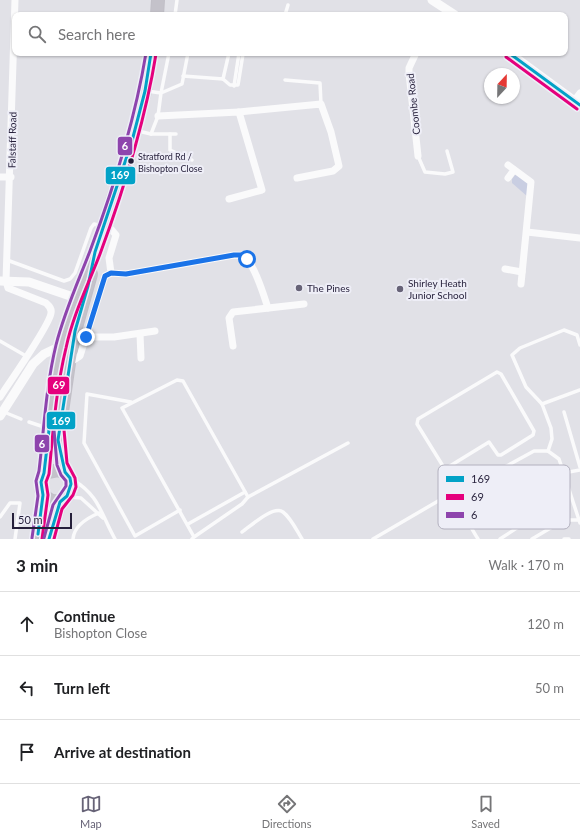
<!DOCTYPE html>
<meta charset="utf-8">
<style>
body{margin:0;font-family:Lato,sans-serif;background:#f2f2f2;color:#202124}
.compass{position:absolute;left:484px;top:68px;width:36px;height:36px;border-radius:50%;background:#fff;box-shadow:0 1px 3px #0004;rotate:22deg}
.scale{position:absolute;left:12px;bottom:10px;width:60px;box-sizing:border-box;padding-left:4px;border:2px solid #251f3a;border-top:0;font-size:11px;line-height:14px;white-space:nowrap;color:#251f3a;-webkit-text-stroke:3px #eeeef7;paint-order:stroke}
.stop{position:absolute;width:12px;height:12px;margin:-9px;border:3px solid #1a73e8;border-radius:50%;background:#fff}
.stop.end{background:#1a73e8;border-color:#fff;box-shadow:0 1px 4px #0008}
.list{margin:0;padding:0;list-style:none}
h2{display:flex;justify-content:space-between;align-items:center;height:52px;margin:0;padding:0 16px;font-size:17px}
h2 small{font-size:13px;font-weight:400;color:#757577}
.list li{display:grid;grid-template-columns:26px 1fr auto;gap:12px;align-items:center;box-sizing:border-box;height:64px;padding:0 16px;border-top:1px solid #e0e0e0}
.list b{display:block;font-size:15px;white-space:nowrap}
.list p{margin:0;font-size:13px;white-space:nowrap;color:#757577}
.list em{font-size:13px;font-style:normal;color:#757577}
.icon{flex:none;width:22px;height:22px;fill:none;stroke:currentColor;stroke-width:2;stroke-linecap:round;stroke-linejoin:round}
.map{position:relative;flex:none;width:580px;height:539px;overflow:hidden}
.search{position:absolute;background:#fff;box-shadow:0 1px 3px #0004;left:12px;right:12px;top:12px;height:44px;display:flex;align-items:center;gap:10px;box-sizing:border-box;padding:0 14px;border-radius:8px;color:#757577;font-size:15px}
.sheet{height:244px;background:#fff}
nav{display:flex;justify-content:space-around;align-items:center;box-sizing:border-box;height:56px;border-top:1px solid #e0e0e0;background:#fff;font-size:11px;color:#757577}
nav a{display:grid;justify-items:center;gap:2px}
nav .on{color:#676377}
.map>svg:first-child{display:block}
.green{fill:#c9cee2}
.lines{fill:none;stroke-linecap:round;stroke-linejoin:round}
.trunk-casing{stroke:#c1bfc7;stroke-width:14}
.service{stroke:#fafafb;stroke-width:3.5}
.minor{stroke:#fafafb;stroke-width:7}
.tertiary{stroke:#fafafb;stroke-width:9}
.trunk{stroke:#c4c2ca;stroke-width:12}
.bus-1-casing{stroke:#eeeef7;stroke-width:6}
.bus-2-casing{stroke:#eeeef7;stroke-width:6}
.bus-3-casing{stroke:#eeeef7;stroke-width:6}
.bus-1{stroke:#02a2c7;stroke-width:3}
.bus-2{stroke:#e5007d;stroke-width:3}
.bus-3{stroke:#8e44ad;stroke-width:3}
.route{stroke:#1a73e8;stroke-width:5}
.bus-dot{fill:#251f3a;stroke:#eeeef7;stroke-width:1.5}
.poi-dot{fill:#676377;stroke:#eeeef7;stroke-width:1.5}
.labels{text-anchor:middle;stroke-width:4;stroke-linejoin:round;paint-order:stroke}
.bus-label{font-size:9px;fill:#251f3a;stroke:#eeeef7;text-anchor:start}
.street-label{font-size:10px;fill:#251f3a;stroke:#eeeef7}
.poi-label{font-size:10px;fill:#251f3a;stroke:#eeeef7;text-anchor:start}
.key{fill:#eeeef7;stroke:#b2b0be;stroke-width:1}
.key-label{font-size:11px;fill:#251f3a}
.line-badge{stroke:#eeeef7;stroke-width:1.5}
.badge-label{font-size:11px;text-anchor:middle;font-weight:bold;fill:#fff}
</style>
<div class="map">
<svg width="580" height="539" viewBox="0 0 580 539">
<rect width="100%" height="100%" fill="#e1e1e7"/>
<polygon class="green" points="515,175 521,176 528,181 528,197 512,183 512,179"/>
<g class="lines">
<defs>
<g id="trunk">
<polyline points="157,15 158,0"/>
<polyline points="65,472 58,440 69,363 75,331 91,274"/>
<path d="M44,473L59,470L67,474C81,495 52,514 41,490L52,396L61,346L76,298L95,252L132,141L145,91L151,53"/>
<polyline points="37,539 43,495"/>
<polyline points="49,539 60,502"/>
</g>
</defs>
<use href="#trunk" class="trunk-casing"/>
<g class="service">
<polyline points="175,15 177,0"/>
<polyline points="285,15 288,5"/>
<polyline points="183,76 223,79 229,53"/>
<polyline points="223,79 230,85 238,85 243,54 236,53"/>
<polyline points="285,80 320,83 321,104"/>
<polyline points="234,86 239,53"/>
<polyline points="147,91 161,93 169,53"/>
<polyline points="138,131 151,134 176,134"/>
<polyline points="151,134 158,116 161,93 182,84 188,53"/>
<polyline points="170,134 170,150 192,160"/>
<polyline points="418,156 425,172 445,174 453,172 447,151"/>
<polyline points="7,260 64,281 70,279 75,273 91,228 94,224 102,226"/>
<polyline points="0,341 26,356"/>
<polyline points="131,402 87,394 84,443 135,536 180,510"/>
<polyline points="542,404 580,390"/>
<polyline points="4,412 21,419"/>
<polyline points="564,412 580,467"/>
<polyline points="29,422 47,428"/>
<polyline points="548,451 552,439 551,428 542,404 526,387 512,355 520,348 564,330 577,335 580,345"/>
<path d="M445,469L489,442L498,455H501L533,435L534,431L501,374L497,372L418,419L417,424L459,492C460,511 469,524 478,539"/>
<polyline points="563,473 580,470"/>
<path d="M73,480C99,495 101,514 115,539"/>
<polyline points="69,497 81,498 103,518"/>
<polyline points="248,497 348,443"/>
<polyline points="0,517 10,503 20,503 15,539"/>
<path d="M465,517L533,475H539C546,482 553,499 549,507L500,539"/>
<polyline points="188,524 245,492"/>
<path d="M242,532C251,526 273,505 283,512C291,518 297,531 302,539"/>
<path d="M73,539C74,526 87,518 99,513"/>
<polyline points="192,539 194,537 242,504 248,497 183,381 177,380 122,408 194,537"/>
<polyline points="373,539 445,497 459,492 534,451 548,451 559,459 580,523"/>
<polyline points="532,539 564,520 579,520"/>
<polyline points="564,539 569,539"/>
</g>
<g class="minor">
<polyline points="416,53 409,68 409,73 418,156"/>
<polyline points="574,101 580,93"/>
<polyline points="239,112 321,104 331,132 339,166 333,171 297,178"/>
<polyline points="158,116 239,112 262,190 229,199"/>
<polyline points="508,165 531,182 521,284"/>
<polyline points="0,177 11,177"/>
<polyline points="508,178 514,170"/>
<polyline points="527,232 580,238"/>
<polyline points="505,269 522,272"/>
<path d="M111,273L126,274L234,255C237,255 240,255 243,256C254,262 264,296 268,308"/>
<polyline points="140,334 141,358"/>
<polyline points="86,337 114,337 155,331"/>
<polyline points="233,346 229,318 233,312 304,304"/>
<polyline points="69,363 80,356 105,276 111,273 109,258 116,235 111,229 103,226"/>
<path d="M0,397C9,383 50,325 51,313C52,308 49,306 46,303L8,288L6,281L15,0"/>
</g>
<g class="tertiary">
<polyline points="432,0 455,15"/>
<polyline points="509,53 580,105"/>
<polyline points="0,281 29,282 76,298"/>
<polyline points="0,416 33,364 44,354 61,346"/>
</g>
<use href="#trunk" class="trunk"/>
<defs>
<g id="bus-1">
<polyline points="509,53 580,105"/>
<polyline points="38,534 43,495 41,482 44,473 49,430"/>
<polyline points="49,539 60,502 67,496 71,484 70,478 65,472 58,440 75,331 88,286 95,252 132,141 145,91 151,53"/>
</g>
<g id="bus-2">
<polyline points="506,57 577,109"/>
<path d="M42,539L48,495L46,482L49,474C53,432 56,389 66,348C73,315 88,285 100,254C124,189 145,122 156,54"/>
<polyline points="54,539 62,509 73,495 76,487 75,478 67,463 64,430"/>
</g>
<g id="bus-3">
<path d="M32,538L38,496L36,481L39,471C44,429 46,386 56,345C64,313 78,282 90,251C114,187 135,120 146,53"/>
<polyline points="44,538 53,505 66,486 66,481 61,475 57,465 54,430"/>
</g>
</defs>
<use href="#bus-1" class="bus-1-casing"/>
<use href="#bus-2" class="bus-2-casing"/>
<use href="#bus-3" class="bus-3-casing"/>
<use href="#bus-1" class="bus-1"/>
<use href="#bus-2" class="bus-2"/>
<use href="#bus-3" class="bus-3"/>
</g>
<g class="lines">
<polyline class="route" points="86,337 105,276 111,273 126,274 234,255 242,255 247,259"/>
</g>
<circle class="bus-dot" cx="131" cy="161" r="3.5"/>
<g class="poi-dot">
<circle cx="299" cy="288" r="4"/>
<circle cx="400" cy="289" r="4"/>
</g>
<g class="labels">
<g class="bus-label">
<text x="138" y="160">Stratford Rd /<tspan x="138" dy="12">Bishopton Close</tspan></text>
</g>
<g class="street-label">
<text transform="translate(413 104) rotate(-96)" y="4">Coombe Road</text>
<text transform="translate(12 140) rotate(-89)" y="4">Falstaff Road</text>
</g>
<g class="poi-label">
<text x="408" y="287">Shirley Heath<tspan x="408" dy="12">Junior School</tspan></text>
<text x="307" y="292">The Pines</text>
</g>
</g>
<rect x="438" y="465" width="132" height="64" rx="6" class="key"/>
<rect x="446" y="476" width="18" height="6" fill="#02a2c7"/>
<rect x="446" y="494" width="18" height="6" fill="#e5007d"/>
<rect x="446" y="512" width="18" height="6" fill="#8e44ad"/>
<g class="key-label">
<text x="471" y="483">169</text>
<text x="471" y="501">69</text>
<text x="471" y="519">6</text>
</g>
<g class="line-badge">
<rect x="117" y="136" width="16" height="20" rx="4" fill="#8e44ad"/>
<rect x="105" y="166" width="31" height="19" rx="4" fill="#02a2c7"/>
<rect x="47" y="376" width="23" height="19" rx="4" fill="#e5007d"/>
<rect x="46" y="411" width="30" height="19" rx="4" fill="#02a2c7"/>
<rect x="34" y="434" width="16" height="19" rx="4" fill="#8e44ad"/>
</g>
<g class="badge-label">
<text x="125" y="150">6</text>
<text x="120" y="179">169</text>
<text x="59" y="389">69</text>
<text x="61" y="425">169</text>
<text x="42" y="448">6</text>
</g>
</svg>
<svg class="compass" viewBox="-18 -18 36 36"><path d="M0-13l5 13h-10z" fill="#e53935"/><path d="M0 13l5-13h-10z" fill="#757577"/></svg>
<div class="scale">50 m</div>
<div class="stop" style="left:247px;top:259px"></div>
<div class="stop end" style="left:86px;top:337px"></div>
<div class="search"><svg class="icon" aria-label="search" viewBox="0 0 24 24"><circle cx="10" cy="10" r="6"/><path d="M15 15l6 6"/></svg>Search here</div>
</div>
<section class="sheet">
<h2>3 min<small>Walk · 170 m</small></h2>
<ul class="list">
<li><svg class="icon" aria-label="ahead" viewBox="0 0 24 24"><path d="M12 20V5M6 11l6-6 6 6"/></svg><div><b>Continue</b><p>Bishopton Close</p></div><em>120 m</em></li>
<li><svg class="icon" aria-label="left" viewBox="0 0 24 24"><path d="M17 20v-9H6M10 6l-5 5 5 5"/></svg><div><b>Turn left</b></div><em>50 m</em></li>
<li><svg class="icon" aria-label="arrive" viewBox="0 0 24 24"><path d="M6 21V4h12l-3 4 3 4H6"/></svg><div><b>Arrive at destination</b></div></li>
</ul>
</section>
<nav>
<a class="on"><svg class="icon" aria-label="map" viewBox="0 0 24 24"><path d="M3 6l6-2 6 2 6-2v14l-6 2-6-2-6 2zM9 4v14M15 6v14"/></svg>Map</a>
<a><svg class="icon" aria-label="directions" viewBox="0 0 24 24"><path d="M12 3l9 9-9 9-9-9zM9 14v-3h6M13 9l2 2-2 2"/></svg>Directions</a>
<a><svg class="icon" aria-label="saved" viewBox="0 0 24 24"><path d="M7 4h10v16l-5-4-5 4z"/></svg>Saved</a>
</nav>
